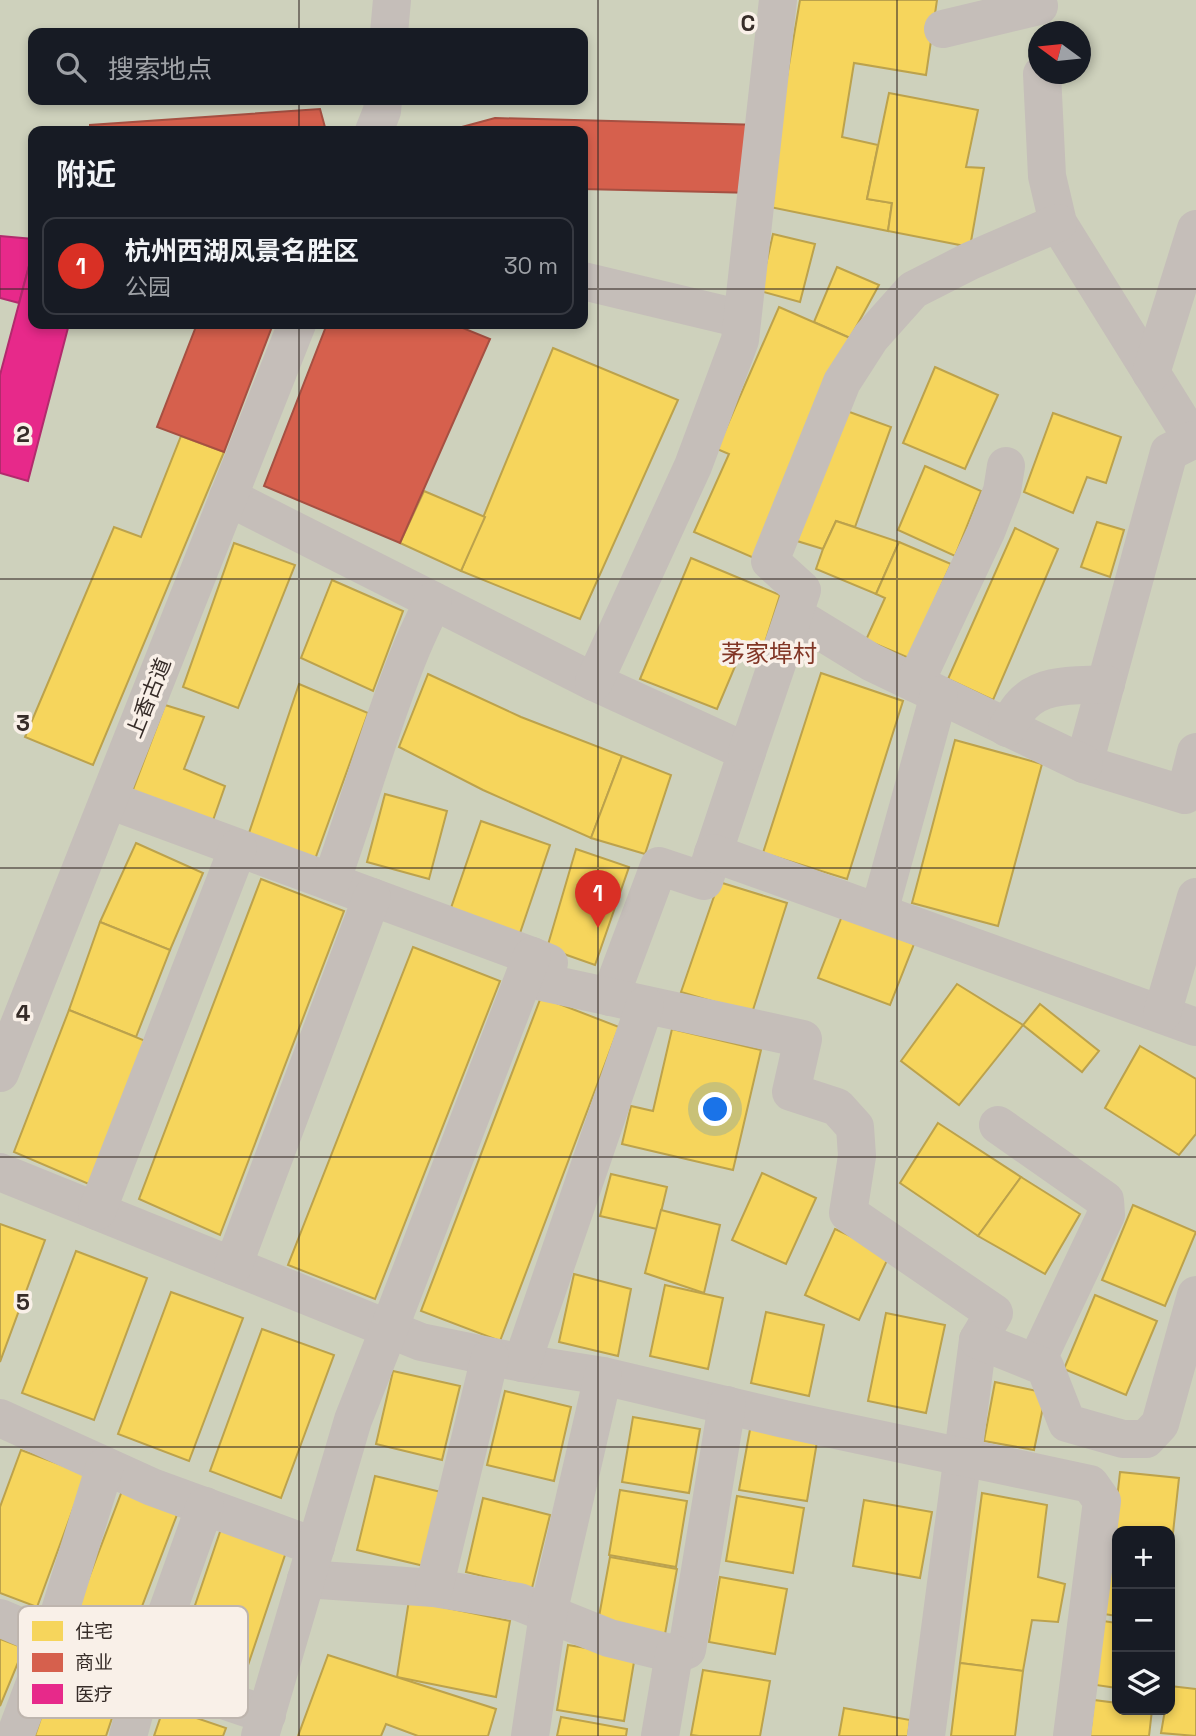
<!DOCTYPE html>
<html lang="zh">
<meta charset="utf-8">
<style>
body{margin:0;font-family:"Space Grotesk","Noto Sans SC",sans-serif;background:#20242c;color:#f1f3f6}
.controls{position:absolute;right:21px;bottom:21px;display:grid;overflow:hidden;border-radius:14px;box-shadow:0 4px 10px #0003}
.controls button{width:63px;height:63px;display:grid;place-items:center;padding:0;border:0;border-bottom:2px solid #363941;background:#171b24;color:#f1f3f6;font:35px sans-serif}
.compass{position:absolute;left:1028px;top:21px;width:63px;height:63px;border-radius:50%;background:#171b24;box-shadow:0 4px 10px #0003;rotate:285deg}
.you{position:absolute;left:716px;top:1110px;width:24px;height:24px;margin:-18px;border:5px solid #fff;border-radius:50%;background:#1a73e8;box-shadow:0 0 0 10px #1a73e833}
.badge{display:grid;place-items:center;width:46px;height:46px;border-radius:50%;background:#d93025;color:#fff;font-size:23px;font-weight:700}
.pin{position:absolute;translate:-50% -58px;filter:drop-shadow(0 2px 4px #0008)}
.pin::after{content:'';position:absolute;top:37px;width:24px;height:21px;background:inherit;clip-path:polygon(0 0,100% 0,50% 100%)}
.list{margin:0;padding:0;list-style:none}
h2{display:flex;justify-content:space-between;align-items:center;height:91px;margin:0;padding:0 28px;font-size:30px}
h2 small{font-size:23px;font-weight:400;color:#9ea1a6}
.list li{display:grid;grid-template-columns:46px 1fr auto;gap:21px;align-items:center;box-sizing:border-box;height:98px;margin:0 14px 14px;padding:0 14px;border:2px solid #363941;border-radius:14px}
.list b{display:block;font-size:26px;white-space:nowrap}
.list p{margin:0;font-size:23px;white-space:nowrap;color:#9ea1a6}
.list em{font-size:23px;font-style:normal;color:#9ea1a6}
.icon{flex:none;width:38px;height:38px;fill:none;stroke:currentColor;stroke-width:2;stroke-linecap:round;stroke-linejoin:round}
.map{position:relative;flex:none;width:1196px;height:1736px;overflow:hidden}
.search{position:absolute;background:#171b24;box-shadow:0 4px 10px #0003;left:28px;top:28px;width:560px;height:77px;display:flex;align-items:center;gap:18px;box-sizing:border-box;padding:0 24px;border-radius:14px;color:#9ea1a6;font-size:26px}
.panel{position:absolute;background:#171b24;box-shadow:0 4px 10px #0003;left:28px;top:126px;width:560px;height:203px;border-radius:14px}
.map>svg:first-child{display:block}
.green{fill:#ced1bc;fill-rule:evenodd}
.homes{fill:#f6d55c;stroke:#bca24c;stroke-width:2}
.shops{fill:#d6604d;stroke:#a65042;stroke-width:2}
.health{fill:#e7298a;stroke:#b22a6d;stroke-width:2}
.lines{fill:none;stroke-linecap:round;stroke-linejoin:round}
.minor{stroke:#c5beb9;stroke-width:38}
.grid{fill:none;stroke:#362c28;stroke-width:2;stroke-opacity:0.55}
.labels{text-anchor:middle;stroke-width:7;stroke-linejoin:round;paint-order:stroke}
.street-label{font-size:21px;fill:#362c28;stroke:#f9f0e8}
.quarter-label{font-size:24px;fill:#813525;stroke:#f9f0e8}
.key{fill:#f9f0e8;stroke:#beb5ae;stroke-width:2}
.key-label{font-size:19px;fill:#362c28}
.grid-label{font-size:23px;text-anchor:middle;font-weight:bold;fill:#362c28;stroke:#f9f0e8;stroke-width:7;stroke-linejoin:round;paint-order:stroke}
</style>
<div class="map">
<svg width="1196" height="1736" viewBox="0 0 1196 1736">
<rect width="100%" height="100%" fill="#ece6e1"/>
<path class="green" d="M0,0H1196V1736H0ZM1038,32H1080V74H1038ZM33,33H583V100H33ZM33,131H583V324H33ZM1117,1531H1170V1710H1117Z"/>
<g class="homes">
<polygon points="800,0 937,0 926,75 854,63 842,137 878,145 867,199 892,203 888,231 765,206"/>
<polygon points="889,93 978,110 966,167 984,168 970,247 888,231 892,203 867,199"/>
<polygon points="773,234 815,244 800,302 760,291"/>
<polygon points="837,267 879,285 850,338 814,322"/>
<polygon points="779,307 850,338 754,558 694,532 729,454 717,449"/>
<polygon points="553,348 678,400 580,619 461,571"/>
<polygon points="935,367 998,395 965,469 903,443"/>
<polygon points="844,410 891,427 855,527 836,521 823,549 797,541"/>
<polygon points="1053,413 1121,437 1106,483 1087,477 1073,513 1024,492"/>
<polygon points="181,436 224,452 93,765 25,737 114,527 141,537"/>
<polygon points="925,466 981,491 955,556 898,530"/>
<polygon points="424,491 485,517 461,571 400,543"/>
<polygon points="836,521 899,542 876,594 816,569 823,549"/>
<polygon points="1097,522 1124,530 1110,577 1081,567"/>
<polygon points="1015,528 1058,549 993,700 948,679"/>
<polygon points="899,542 951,564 909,658 866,640 885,598 876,594"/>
<polygon points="234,543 295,565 238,708 183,687"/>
<polygon points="691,558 780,595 762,652 744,645 717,709 640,679"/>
<polygon points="332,580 403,611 373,691 301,658"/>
<polygon points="821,673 903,701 847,879 763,853"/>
<polygon points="428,674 521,717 622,756 591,838 483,790 399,747"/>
<polygon points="299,684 368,713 314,862 248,836"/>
<polygon points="165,705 204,717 184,769 225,786 211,826 131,795"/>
<polygon points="955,740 1042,764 998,926 912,903"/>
<polygon points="622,756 671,775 645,854 591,838"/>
<polygon points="385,794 447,811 429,879 367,862"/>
<polygon points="481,821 550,845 519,936 451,908"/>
<polygon points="136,843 203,873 170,950 100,922"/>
<polygon points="576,849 629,867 595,965 547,948"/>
<polygon points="261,879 344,911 220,1235 139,1199"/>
<polygon points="719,882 787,903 752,1013 681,992"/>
<polygon points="842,916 914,944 890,1005 818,978"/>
<polygon points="100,922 170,950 136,1037 69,1010"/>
<polygon points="413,947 500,981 375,1299 288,1265"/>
<polygon points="957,984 1023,1025 959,1105 901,1061"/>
<polygon points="541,997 619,1027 500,1341 421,1311"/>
<polygon points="1040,1004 1099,1051 1082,1072 1023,1025"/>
<polygon points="69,1010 148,1042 98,1188 14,1152"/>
<polygon points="672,1029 761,1050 733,1170 622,1144 631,1106 653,1111"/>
<polygon points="1140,1046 1196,1079 1196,1134 1179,1155 1105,1108"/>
<polygon points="938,1123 1021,1177 978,1236 900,1183"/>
<polygon points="762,1173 816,1198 786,1264 732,1240"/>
<polygon points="611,1174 667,1187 657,1229 600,1216"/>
<polygon points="1021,1177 1080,1214 1045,1274 978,1236"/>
<polygon points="1133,1205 1196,1232 1165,1306 1102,1280"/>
<polygon points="661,1210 720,1225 704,1293 645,1273"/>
<polygon points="0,1224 45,1240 0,1362"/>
<polygon points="835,1229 890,1254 859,1320 805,1295"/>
<polygon points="76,1251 147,1278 94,1420 22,1393"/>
<polygon points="574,1274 631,1289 618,1356 559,1342"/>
<polygon points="665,1285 723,1298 708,1369 650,1356"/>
<polygon points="171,1292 243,1318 189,1461 118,1434"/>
<polygon points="1095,1295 1157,1321 1126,1395 1064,1369"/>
<polygon points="766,1312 824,1325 809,1396 751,1383"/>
<polygon points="886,1313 945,1325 926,1413 868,1401"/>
<polygon points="262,1329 334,1355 281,1498 210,1471"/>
<polygon points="393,1371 460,1386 442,1460 376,1444"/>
<polygon points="995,1382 1046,1393 1034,1450 984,1441"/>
<polygon points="505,1391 571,1407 554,1481 487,1465"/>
<polygon points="633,1417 700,1429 689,1493 622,1482"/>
<polygon points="751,1424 818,1436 807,1501 739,1490"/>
<polygon points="21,1450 86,1474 37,1607 0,1593 0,1507"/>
<polygon points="1120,1472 1179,1478 1172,1542 1170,1542 1170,1531 1117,1531 1117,1536 1113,1536"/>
<polygon points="375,1476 441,1492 424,1566 357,1550"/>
<polygon points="620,1490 687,1501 676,1567 609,1555"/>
<polygon points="122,1491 178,1512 128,1643 72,1622"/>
<polygon points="982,1493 1047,1505 1038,1577 1065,1584 1058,1622 1032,1620 1023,1671 960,1663"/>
<polygon points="737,1496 804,1508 793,1573 726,1561"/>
<polygon points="483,1498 550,1515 532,1588 466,1572"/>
<polygon points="864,1500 932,1512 920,1578 853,1566"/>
<polygon points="222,1526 287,1549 242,1683 176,1661"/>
<polygon points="1111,1550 1117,1551 1117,1616 1104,1614"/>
<polygon points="610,1557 677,1569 665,1634 598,1622"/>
<polygon points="720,1577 787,1589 775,1654 709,1642"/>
<polygon points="409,1600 510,1621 496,1697 397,1677"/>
<polygon points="1103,1621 1117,1623 1117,1688 1096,1685"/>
<polygon points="0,1639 24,1648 0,1706"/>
<polygon points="568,1645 635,1656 624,1721 557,1710"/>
<polygon points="328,1655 496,1709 488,1736 418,1736 386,1724 381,1736 298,1736"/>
<polygon points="960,1663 1023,1671 1015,1736 951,1736"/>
<polygon points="59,1664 123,1685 106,1736 35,1736"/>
<polygon points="703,1670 770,1681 760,1736 699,1736 691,1735"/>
<polygon points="1170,1686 1196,1689 1196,1736 1161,1733 1165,1710 1170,1710"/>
<polygon points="1094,1700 1117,1703 1117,1710 1152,1710 1149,1736 1090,1736"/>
<polygon points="164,1707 226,1728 223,1736 154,1736"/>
<polygon points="844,1708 910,1720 908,1736 839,1736"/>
<polygon points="561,1717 627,1729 626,1736 557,1736"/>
</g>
<g class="shops">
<polygon points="320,109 326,131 90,131 90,125"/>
<polygon points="495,118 761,125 755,193 583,189 583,131 447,131"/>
<polygon points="197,324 273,324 224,452 157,427"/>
<polygon points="327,324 453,324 490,339 400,543 264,486"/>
</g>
<g class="health">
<polygon points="0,236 33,239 33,251 19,303 0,298"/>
<polygon points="33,251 33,324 69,324 28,481 0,473 0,375"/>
</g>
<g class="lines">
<g class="minor">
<polyline points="943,29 1039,6"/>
<polyline points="389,33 392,0"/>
<polyline points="1042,74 1047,176 1058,223 1193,440"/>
<polyline points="374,131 382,111 383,100"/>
<polyline points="583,281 742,319"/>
<polyline points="1151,373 1196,229"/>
<polyline points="1196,440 1193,440 1169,452 1084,764 1185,795 1196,752"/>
<polyline points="228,497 594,682 747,752 704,881 659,866 610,997"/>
<polyline points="794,615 871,662 1084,764"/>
<polyline points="594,682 693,466 740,340 778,0"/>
<polyline points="915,683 986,532 1002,491 1006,466"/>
<path d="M1007,728C1012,720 1016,711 1022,705C1042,682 1078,686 1106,684"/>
<polyline points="747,752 802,590 770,561 842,382 871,337 913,290 970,261 1058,223"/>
<polyline points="109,800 532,956 549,963 542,982 803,1039 791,1092 837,1107 855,1127 857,1156 848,1213 994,1313 978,1340 926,1736"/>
<polyline points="713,853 1196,1027"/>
<path d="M331,882C359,805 380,725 411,650C418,633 426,617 433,601"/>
<polyline points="879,912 939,695"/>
<polyline points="1162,1014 1196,897"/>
<polyline points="0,1073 297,324"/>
<polyline points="998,1125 1105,1200 1106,1215 1036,1363"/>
<polyline points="0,1172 421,1342 522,1363 603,1376 784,1419 1090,1484 1102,1501 1072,1736"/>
<polyline points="97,1211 238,848"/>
<polyline points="233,1266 372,897"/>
<polyline points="978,1340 1045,1367 1067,1423 1123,1439 1146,1439 1160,1424 1196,1295"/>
<polyline points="522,1363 645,1005"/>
<polyline points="0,1418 152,1487 316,1547"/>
<polyline points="306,1579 434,1588 519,1602 609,1638 674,1654 687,1650 727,1405"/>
<polyline points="434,1588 490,1357"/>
<polyline points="0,1618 75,1650 267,1715"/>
<polyline points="15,1736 51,1640 105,1466"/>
<polyline points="128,1736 145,1674 205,1506"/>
<polyline points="260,1736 353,1420 389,1329 532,956"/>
<polyline points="530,1736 548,1614 603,1376"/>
<polyline points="660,1736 674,1654"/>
</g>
</g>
<path class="grid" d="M299,0V33M598,0V1736M897,0V1736M299,100V131M0,289H33M583,289H1196M299,324V1736M0,579H1196M0,868H1196M0,1157H1196M0,1447H1196"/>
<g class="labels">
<g class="street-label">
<text transform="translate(149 698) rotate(-68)" y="7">上香古道</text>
</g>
<g class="quarter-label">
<text x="769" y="662">茅家埠村</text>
</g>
</g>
<rect x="18" y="1606" width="230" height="112" rx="10" class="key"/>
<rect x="32" y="1621" width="31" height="20" fill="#f6d55c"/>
<rect x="32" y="1653" width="31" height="19" fill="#d6604d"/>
<rect x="32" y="1684" width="31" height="20" fill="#e7298a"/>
<g class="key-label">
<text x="75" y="1638">住宅</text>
<text x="75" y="1669">商业</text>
<text x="75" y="1701">医疗</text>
</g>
<g class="grid-label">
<text x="748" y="31">C</text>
<text x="23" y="442">2</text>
<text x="23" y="731">3</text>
<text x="23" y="1021">4</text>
<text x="23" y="1310">5</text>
</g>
</svg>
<div class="controls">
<button>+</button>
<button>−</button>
<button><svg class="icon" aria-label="layers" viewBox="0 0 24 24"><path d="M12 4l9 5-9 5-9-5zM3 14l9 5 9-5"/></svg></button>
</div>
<svg class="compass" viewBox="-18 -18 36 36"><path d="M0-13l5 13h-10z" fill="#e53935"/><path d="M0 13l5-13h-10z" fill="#9ea1a6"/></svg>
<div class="you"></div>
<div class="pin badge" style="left:598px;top:928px">1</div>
<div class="search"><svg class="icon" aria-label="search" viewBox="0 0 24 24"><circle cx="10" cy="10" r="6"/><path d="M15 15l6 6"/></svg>搜索地点</div>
<section class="panel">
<h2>附近<small></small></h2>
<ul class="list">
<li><span class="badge">1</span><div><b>杭州西湖风景名胜区</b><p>公园</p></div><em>30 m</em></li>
</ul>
</section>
</div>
